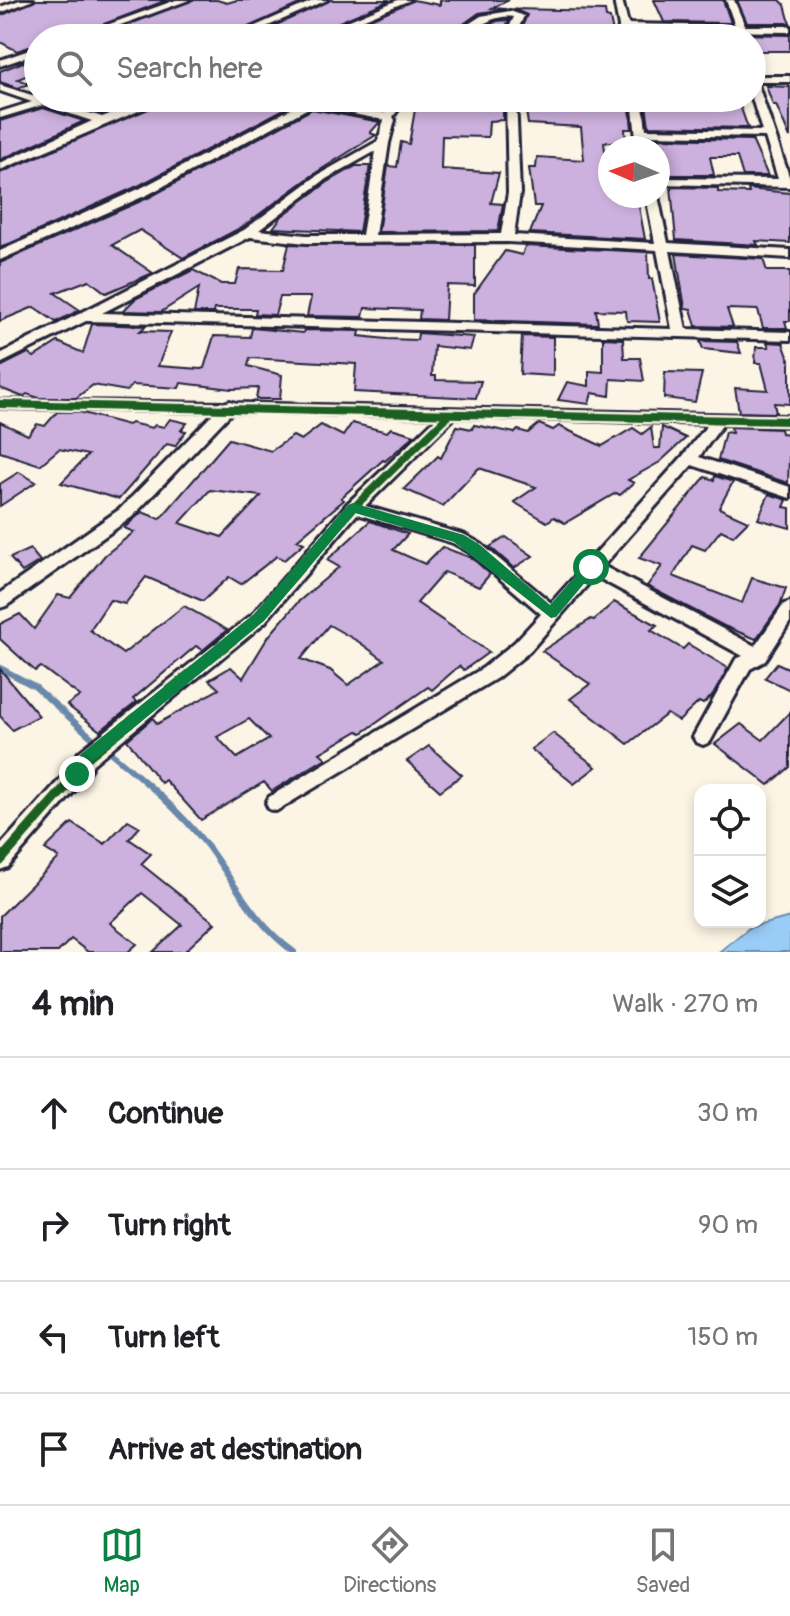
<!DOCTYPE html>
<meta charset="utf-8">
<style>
body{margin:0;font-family:Pangolin,sans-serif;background:#f2f2f2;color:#202124}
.controls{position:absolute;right:24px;bottom:24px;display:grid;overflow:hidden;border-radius:16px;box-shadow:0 4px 12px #0003}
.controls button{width:72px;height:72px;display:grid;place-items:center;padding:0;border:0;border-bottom:2px solid #e0e0e0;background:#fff;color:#202124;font:40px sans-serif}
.compass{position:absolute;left:598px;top:136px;width:72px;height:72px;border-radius:50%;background:#fff;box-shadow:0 4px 12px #0003;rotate:272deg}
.stop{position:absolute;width:24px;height:24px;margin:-18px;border:6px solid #0b8043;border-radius:50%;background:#fff}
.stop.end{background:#0b8043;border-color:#fff;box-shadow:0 2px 8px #0008}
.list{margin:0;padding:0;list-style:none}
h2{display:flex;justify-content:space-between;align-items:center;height:104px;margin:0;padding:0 32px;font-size:34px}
h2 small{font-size:26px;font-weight:400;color:#757577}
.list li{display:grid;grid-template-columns:52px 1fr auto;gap:24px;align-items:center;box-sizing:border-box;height:112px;padding:0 32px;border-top:2px solid #e0e0e0}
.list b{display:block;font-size:30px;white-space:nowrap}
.list em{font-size:26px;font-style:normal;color:#757577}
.icon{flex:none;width:44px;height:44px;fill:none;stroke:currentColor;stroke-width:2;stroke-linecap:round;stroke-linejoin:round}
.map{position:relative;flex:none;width:790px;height:952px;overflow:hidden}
.search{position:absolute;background:#fff;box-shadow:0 4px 12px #0003;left:24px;right:24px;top:24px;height:88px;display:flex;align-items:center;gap:20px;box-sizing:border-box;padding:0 28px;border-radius:44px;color:#757577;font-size:30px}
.sheet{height:552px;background:#fff}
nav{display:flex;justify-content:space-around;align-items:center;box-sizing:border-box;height:112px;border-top:2px solid #e0e0e0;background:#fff;font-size:22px;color:#757577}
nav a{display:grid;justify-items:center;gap:4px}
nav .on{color:#0b8043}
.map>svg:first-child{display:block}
.water{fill:#99ccf6;stroke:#6988ab;stroke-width:2}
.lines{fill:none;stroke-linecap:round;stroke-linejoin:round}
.stream{stroke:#6988ab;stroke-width:6}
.building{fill:#ccb0dd;stroke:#22223b;stroke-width:2;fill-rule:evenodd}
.minor-casing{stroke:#22223b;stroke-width:6}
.minor{fill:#fcf5e5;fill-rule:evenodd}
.cycleway-far1-casing{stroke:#fcf5e5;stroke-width:13}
.cycleway-casing{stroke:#fcf5e5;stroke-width:15}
.cycleway-far1{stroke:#1b5e20;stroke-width:8}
.cycleway{stroke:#1b5e20;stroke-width:10}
.route{fill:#0b8043}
</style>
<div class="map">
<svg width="790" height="952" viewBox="0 0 790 952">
<rect width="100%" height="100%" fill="#fcf5e5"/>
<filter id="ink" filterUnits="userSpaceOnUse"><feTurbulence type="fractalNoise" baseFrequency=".0125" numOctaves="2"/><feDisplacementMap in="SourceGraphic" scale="16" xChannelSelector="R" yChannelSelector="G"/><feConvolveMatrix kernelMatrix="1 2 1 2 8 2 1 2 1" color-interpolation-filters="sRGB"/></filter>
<g filter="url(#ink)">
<polygon class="water" points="790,917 790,952 719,952 749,928"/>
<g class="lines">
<g class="stream">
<polyline points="0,668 34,686 97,742"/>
<path d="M105,748C141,778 179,809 208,847C236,885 255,924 294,952"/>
</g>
</g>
<g class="building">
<polygon points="36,0 167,0 68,38 38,38 38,44 17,51 0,42 0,16"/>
<polygon points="192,0 217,0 227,3 237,0 308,0 225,38 94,38"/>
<polygon points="330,0 390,0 303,38 248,38"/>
<polygon points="413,0 440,5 440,0 509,0 492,8 506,9 479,13 444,38 327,38"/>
<polygon points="654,0 723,0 731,23 664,22"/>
<polygon points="737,0 780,0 785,5 790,23 747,23"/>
<polygon points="513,9 605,11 606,17 610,18 614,38 517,38 527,15"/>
<polygon points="509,20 501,38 462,38 497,21"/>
<polygon points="738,34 790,35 790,51 752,51 752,38 740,38"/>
<polygon points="23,62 38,68 38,71 18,79 29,84 18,88 0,82 0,71"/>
<polygon points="766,86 790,87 790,138 776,105 773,105"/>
<polygon points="51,98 145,98 102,114"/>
<polygon points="172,98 254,98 288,107 140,185 0,248 0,173"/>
<polygon points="317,98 375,98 389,103 384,110"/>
<polygon points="417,98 494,98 494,103 503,103 503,120 489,121 488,137 442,136 441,169 499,173 491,203 503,204 498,231 378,232 388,166 397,167 401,142 409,144"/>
<polygon points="524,98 629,98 632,129 625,129 626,143 604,142 610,196 637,196 645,239 530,233 541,206 534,206 529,168 536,168 537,157 584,160 581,127 528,124"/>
<polygon points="645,98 738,100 748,128 649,126"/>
<polygon points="43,108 84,121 0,160 0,121"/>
<polygon points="312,109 380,122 370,133 376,135 317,172 242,227 183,258 140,230 112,245 153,273 106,293 89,280 55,293 80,310 56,322 34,307 0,321 0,263 150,197"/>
<polygon points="654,138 752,140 768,176 743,176 737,157 710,157 714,175 664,175 663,166 658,166 658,148"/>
<polygon points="356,166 370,166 359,232 273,228 282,216 328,182"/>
<polygon points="671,187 718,188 718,192 749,193 748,189 790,193 790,243 756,241 758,245 676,240"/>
<polygon points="289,244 475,245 475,286 447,285 445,320 419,319 420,310 365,308 363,317 307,316 311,297 280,297 275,315 255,314 256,309 214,309 213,313 194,313 199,288 161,312 123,311 135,299 193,270 221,284 235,284 239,269 283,270"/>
<polygon points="525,246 648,252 649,279 652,279 660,322 627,321 626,311 596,310 598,324 474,320 474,294 505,251 522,255"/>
<polygon points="676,254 763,259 767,271 790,271 790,321 785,321 787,328 763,328 758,310 727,309 733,327 696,326 691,309 685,308"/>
<polygon points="92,324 146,326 140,331 171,332 158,366 201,369 204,368 214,336 250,337 252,328 303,333 304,330 360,331 359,336 387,339 417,340 418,333 474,337 470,350 434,346 432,376 436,376 436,380 481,381 476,398 354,392 356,364 250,358 248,366 282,375 280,399 256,399 258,388 232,389 181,383 179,388 132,385 127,391 93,385 76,398 39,398 27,394 23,397 0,388 0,367 28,353 34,357 58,342 83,353"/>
<polygon points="522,336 553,337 553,376 520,374"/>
<polygon points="603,338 623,339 624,358 640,358 644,381 611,379 610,396 592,393 589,404 558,400 567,382 589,386 589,371 603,372"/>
<polygon points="700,341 737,342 741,353 703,349"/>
<polygon points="767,342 783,343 790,362 790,404 774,403 776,413 739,412 735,388 768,390 761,363 755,363 756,347 769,347"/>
<polygon points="665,372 702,373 695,402 664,398"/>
<polygon points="57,412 79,412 128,425 131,423 152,428 155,425 164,427 170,419 187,423 181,430 186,431 175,446 167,444 119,499 61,483 88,455 59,449 40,465 0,452 0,422 28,435 37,424 45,426"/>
<path d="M352,423L387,432L391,428L415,435L385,461L383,460L341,498L344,500L297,540L304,543L284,560L277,556L241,584L229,577L203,601L146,577L125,604L110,600L90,630L123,654L184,606L227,630L203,650L196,646L133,699L137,702L100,731L67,705L80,696L41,667L35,671L0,639V624L20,614L34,629L58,595L70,598L105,555L134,532L124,528L142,512L160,519L229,439L271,451L293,436L301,440L321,425L343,436ZM210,490L261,496L222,537L180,523Z"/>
<polygon points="539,424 553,430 559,426 602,446 633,428 642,434 651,427 654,448 660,448 662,427 686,438 660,462 628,480 634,483 620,495 616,493 565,523 554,517 547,522 514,502 536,487 479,468 443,506 404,489 438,456 441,458 457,426 472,429 474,425 515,433 518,430 528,433"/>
<polygon points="731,427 780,429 781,433 790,434 788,483 718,460 725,432 732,433"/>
<polygon points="19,472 36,482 0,506 0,484"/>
<polygon points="715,476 733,482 719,508 748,521 733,536 721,530 705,550 692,545 673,576 742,603 752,578 786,588 780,605 756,639 724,626 647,586 662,566 639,558 705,477 714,480"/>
<polygon points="769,494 787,500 784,507 790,508 790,528 758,519"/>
<path d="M370,521L408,534L393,550L425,564L442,547L472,558L490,574L479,587L444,572L417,603L489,652L464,670L459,666L432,690L428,687L362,733L358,731L320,753L326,758L272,791L264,782L201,820L165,780L161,783L127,740L153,718L157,724L219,689L209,680L231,667L243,678L268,637L298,602L339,567L327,560ZM329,625L359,642L384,660L348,685L330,670L301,659ZM249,719L269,739L237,758L217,737Z"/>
<polygon points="506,537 533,556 514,568 490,547"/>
<polygon points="30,549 40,561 22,572 10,558"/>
<polygon points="614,602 657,625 651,630 683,649 688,644 728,668 713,695 703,704 699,702 679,721 667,714 628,744 570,699 590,684 542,651 591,619 594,620"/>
<polygon points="777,663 790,669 790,690 765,678"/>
<polygon points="0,669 39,716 12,730 0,716"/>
<polygon points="790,712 790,767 769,785 715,744 741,724 763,740"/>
<polygon points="553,733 596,767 574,784 531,749"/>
<polygon points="429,746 462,775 440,791 407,761"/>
<polygon points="128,820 140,827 129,839 151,854 141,864 215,923 184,952 153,952 182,925 142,893 110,923 137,944 128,952 88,952 71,939 58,952 0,952 0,916 59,858 45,849 72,823 105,844"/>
</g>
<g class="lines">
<defs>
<g id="minor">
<polygon points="20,0 33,0 0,13 0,7"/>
<polygon points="176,0 189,0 85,38 71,38"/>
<polygon points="315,0 327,0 241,38 228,38"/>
<polygon points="398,0 410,0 319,38 306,38"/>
<polygon points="614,0 622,0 628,24 735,26 726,0 734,0 745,26 790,26 790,32 628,30 627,38 617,38 619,27"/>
<path d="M510,11L524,16L514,38H504L514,17C487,13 472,38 447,38L481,16Z"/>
<polygon points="38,47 38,53 0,66 0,60"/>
<polygon points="752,76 790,76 790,82 757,82 790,179 790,187 658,184 658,178 778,179 765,137 647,135 649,148 637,148 632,98 642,98 646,129 762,131 752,98"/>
<polygon points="0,85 102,117 154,98 169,98 0,170 0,163 92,121 43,105 0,118 0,112 32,102 0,91"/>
<path d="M278,98H300L385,113L396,98H406L393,117L395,120L389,143L375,235L501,234L508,193L506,98H516L520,193L514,235L655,243L646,196H658L668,243L790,250V258L670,251L686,329L790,332V340L86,321L0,364V354L244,230L318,175L378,141L384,120L312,106L149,194L0,260V251L141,188L300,104ZM376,151L362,235H306L259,230L326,179ZM250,237L306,243L507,242L657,250L672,329L102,313Z"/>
<path d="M0,400L224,403L230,401L236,403L790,416V426L723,424L699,457L790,487V498L692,465L603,566L755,646L784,604L790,602V622L765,661L750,669L710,742L703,745L696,742L693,737L736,659L743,656L595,576L529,652L497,678L276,811L269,809L266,803L269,797L483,668L515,642L541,614L469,552L453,543L357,514L265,622L93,764L84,780L8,867L0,870V846L70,768L79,752L253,614L347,504L438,417L232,412L132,517L6,606L0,608V593L120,509L215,412L0,408ZM455,417L708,424L683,456L551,603L481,544L465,535L365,506Z"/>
</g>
</defs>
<use href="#minor" class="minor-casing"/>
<use href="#minor" class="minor"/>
<defs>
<g id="cycleway-far1">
<polyline points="0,404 790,421"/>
<polyline points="250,626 353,508 450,414"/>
</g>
<polyline id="cycleway" points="0,861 77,774 86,758 252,624"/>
</defs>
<use href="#cycleway-far1" class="cycleway-far1-casing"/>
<use href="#cycleway" class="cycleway-casing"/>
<use href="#cycleway-far1" class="cycleway-far1"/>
<use href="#cycleway" class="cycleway"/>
</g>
</g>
<polygon class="route" points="353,503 464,535 480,545 550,605 586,564 591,562 598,567 556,617 551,618 454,542 355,513 264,621 92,762 83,778 71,778 69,774 81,754 254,614 348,505"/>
</svg>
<div class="controls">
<button><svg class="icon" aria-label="locate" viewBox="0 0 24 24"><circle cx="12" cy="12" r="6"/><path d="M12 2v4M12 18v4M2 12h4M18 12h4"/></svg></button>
<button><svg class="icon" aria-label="layers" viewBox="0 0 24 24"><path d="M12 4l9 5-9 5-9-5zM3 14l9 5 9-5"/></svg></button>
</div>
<svg class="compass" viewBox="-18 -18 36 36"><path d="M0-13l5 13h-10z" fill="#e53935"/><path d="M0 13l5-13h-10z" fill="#757577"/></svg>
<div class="stop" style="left:591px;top:567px"></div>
<div class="stop end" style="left:77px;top:774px"></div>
<div class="search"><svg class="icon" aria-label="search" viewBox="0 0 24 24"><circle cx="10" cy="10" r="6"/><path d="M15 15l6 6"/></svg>Search here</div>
</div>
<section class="sheet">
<h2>4 min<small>Walk · 270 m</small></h2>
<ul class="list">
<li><svg class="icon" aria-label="ahead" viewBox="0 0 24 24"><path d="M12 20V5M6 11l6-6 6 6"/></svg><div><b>Continue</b></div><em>30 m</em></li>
<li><svg class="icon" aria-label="right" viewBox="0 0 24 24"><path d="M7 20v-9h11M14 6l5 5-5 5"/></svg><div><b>Turn right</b></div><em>90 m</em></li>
<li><svg class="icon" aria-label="left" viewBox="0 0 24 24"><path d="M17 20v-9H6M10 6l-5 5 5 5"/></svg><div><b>Turn left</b></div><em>150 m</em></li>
<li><svg class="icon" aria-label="arrive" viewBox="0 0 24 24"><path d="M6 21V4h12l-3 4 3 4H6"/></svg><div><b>Arrive at destination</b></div></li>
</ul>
</section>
<nav>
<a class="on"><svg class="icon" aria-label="map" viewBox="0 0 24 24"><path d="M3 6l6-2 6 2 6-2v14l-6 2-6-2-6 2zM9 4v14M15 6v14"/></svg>Map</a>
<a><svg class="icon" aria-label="directions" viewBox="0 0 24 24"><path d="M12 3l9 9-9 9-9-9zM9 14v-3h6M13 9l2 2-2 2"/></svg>Directions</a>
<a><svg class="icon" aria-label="saved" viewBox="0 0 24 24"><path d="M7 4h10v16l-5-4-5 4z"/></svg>Saved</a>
</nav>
